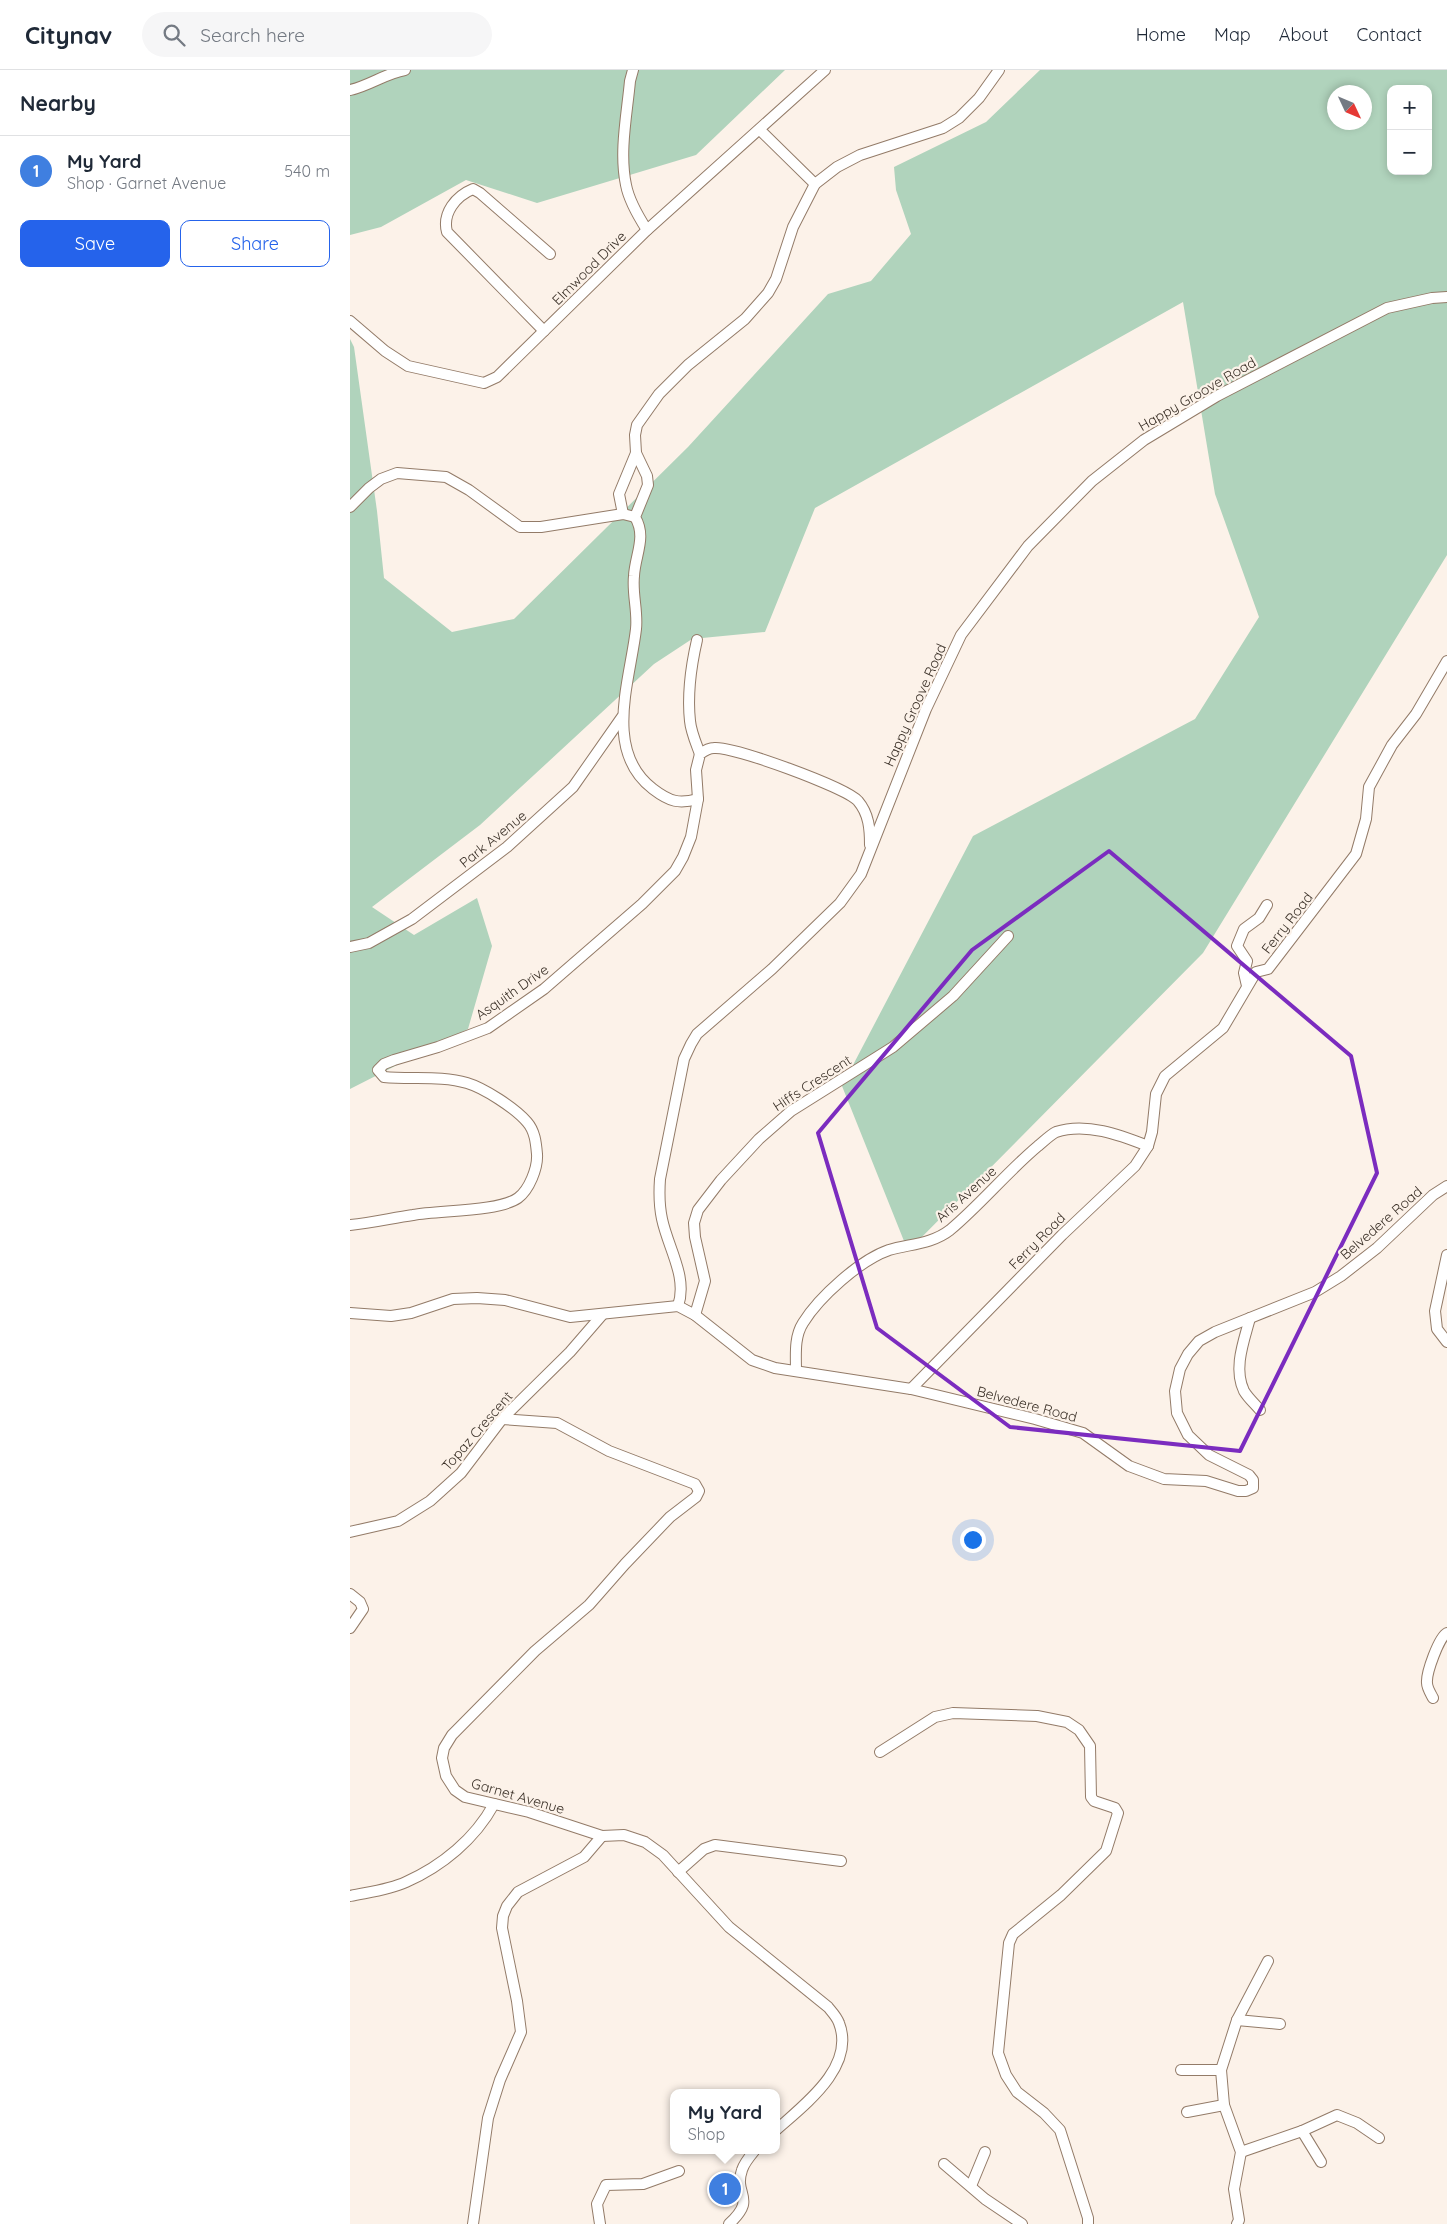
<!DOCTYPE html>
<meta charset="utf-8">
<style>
body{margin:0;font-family:Quicksand,sans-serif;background:#f6f6f7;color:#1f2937}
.controls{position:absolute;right:15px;top:15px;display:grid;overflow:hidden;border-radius:10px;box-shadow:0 2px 8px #0003}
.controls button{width:45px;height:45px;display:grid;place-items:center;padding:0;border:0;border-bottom:1px solid #e0e1e3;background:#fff;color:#1f2937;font:25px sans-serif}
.compass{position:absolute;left:977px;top:15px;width:45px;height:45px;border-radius:50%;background:#fff;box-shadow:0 2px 8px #0003;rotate:134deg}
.you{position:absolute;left:622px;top:1469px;width:18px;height:18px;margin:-12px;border:4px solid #fff;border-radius:50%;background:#1a73e8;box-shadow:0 0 0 8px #1a73e833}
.badge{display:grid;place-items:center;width:32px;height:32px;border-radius:50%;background:#2563eb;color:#fff;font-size:16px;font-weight:700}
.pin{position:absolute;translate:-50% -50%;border:2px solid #fff;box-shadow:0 1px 5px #0006}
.popup{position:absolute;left:320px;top:2019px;width:110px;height:65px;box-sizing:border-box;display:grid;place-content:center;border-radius:10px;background:#fff;filter:drop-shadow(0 1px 4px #0005);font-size:16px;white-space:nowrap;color:#747a83}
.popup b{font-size:19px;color:#1f2937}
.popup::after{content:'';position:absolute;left:50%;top:100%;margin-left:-10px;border:10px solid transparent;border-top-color:#fff}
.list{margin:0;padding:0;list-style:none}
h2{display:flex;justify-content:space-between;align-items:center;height:65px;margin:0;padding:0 20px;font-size:21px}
h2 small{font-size:16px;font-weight:400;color:#747a83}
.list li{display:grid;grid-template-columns:32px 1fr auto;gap:15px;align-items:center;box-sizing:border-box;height:70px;padding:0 20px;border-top:1px solid #e0e1e3}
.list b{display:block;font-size:19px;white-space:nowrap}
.list p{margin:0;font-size:16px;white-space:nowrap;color:#747a83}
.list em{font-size:16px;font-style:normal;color:#747a83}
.actions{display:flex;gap:10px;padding:15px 20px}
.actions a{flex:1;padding:11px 0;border:1px solid #2563eb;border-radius:10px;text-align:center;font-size:18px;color:#2563eb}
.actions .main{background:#2563eb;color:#fff}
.icon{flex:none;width:28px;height:28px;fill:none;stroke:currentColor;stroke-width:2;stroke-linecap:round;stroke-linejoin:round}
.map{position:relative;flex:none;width:1097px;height:2154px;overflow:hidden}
header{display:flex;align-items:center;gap:30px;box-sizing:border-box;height:70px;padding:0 25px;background:#fff;border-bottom:1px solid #e0e1e3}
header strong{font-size:24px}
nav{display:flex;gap:28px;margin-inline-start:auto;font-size:18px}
.search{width:350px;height:45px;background:#f6f6f7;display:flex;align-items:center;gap:12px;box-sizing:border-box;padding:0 18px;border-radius:28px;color:#747a83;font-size:19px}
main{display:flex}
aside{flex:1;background:#fff}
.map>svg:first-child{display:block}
.green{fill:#b0d3bc;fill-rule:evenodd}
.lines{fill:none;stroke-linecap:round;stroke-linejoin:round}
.minor-casing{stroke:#937b68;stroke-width:12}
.minor{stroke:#fff;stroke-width:10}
.marked{fill:none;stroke:#7b2cbf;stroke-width:4;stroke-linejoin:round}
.labels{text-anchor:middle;stroke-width:4.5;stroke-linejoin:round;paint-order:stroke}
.street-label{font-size:14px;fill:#3b3128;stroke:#fcf2e9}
</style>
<header>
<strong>Citynav</strong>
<div class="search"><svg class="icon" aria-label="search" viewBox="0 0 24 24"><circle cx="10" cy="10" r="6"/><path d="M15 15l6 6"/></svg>Search here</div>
<nav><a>Home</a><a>Map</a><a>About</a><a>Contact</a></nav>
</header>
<main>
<aside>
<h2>Nearby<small></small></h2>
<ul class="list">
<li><span class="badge" style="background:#3f7fe0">1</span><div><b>My Yard</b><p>Shop · Garnet Avenue</p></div><em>540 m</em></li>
</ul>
<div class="actions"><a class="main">Save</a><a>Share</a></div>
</aside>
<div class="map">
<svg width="1097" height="2154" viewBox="0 0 1097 2154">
<rect width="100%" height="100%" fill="#fcf2e9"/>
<g class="green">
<polygon points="0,0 435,0 346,85 187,133 116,110 31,157 0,165"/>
<path d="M690,0H1097V485L853,883L558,1181L492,1016L623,766L845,649L909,547L865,424L833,232L465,438L415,562L342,569L304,594L130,755L22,837L64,865L127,828L142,876L118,959L0,1019V269L4,277L27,441L34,508L102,562L164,549L338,377L478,224L521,211L561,164L546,120L544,97L636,52ZM1041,19H1078V101H1041ZM984,22H1014V52H984Z"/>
</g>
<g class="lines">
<defs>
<g id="minor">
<path d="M283,0L280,11C277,44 269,82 276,115C279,131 288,146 297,160"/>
<path d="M0,20C19,16 36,3 55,0"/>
<polyline points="410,60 465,114"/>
<polyline points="0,251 35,281 58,296 134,313 147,307 297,160 475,0"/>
<path d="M194,261L97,162C92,143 106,126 123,119L130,123L200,184"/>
<polyline points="0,437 19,418 31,409 47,403 96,407 119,420 170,457 191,457 273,444 285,447"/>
<polyline points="273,444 269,424 286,383"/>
<path d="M347,570C341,596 337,623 340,651C341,662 346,673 350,684"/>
<path d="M348,729C329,734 320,732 303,719C253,681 280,611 286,559C288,541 282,524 284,506C285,485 297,467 285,447L298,415L297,406L286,383L285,365L287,355L309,324L338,295L395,249L418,223L426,209L443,157L465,114L487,97L510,85L593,58L609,48L629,28L649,0"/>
<polyline points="0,877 19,873 62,849 157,777 223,717 272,647"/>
<polyline points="897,916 894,903 897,891 887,876 894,859 909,848 917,835"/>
<path d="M0,1155C22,1153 42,1148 63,1145C89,1140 148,1142 168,1128C179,1120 188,1098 187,1084C186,1073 185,1061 177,1052C165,1038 134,1018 117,1013C91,1005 60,1010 34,1007L28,1000L34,994L44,990L88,977L138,958L194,919L292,834L325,801L333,787L341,767L348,729L346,700L350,684C354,681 358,678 364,678C383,676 495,717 508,731C519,744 520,759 520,775"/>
<polyline points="1097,1185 1085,1241 1087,1259 1097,1272"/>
<path d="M328,1236C338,1207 318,1178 312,1149C309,1135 309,1123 310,1109L334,989L341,974L347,964L422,899L490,833L511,804L576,639L611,565L678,476L742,411L794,370L867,326L1037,238L1082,228L1097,227"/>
<polyline points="0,1243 41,1246 61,1243 103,1229 127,1228 155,1230 220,1247 328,1236 345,1245 402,1290 425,1298 561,1319 685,1349 733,1363 779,1396 814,1409 856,1411 888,1421 896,1421 903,1418 903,1410 899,1405 859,1385 838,1365 827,1343 825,1321 830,1299 838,1284 849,1271 865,1262 965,1222 991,1206 1027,1178 1083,1125 1097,1116"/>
<polyline points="345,1245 355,1211 345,1167 344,1153 348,1140 371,1110 409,1069 441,1041 543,977 603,926 658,866"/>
<path d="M900,1248C894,1271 883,1298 894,1321C898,1328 905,1334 910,1340"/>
<path d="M446,1301C446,1285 444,1267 453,1253C469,1227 510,1190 539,1180C560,1174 582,1174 600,1160C631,1134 657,1102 688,1076C693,1072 700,1065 706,1062C736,1052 770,1065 798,1076"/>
<polyline points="561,1319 712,1165 785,1096 798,1076 802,1062 806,1024 815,1006 873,958 906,902 918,899 1006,784 1016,749 1019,717 1042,675 1066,644 1097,591"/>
<path d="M152,1349L207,1353L259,1381L345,1414L349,1421L346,1427L320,1447L275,1494L239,1535L185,1581L102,1665L94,1678L92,1688L96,1706L105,1720L115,1727L179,1742L252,1766L274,1765L295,1772L313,1785L379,1857L478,1937C482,1942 487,1947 489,1953C506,1997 454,2035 426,2060"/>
<polyline points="0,1462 48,1451 80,1431 111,1403 152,1349 220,1282 252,1245"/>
<polyline points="0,1524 10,1532 13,1539 0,1558"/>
<path d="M1083,1628C1081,1624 1077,1618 1077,1613C1076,1603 1089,1567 1097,1563"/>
<polyline points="530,1682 585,1647 603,1643 687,1646 717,1652 729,1660 740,1676 741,1727 744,1731 765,1738 768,1743 756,1781 711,1825 663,1864 659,1873 648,1983 656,2005 667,2022 694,2043 710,2060 738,2148 738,2154"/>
<polyline points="328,1802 354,1779 365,1775 491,1791"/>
<path d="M0,1826C19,1822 39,1820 56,1812C92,1796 125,1769 144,1734"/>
<polyline points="887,1950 930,1954"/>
<polyline points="831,2000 871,2000"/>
<polyline points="837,2042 874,2035"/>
<polyline points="952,2061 971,2092"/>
<polyline points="891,2082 952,2061 987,2045 1007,2053 1029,2068"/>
<polyline points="594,2094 635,2129 672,2154"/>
<polyline points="621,2116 635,2082"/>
<polyline points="123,2154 138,2048 150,2010 171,1962 167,1931 152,1858 153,1846 157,1836 168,1822 234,1787 252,1766"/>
<polyline points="250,2154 247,2134 256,2115 293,2114 329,2101"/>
<path d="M379,2154C408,2127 383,2126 392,2100C394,2093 400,2086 405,2080"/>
<polyline points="887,2154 889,2150 884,2119 891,2082 874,2035 871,2000 887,1950 918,1891"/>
</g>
</defs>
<use href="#minor" class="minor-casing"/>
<use href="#minor" class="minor"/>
</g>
<path class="marked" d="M759,781L1001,986L1027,1103L890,1381L660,1357L527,1258L468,1063L622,880Z"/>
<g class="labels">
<g class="street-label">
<text transform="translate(239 198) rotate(-45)" y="5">Elmwood Drive</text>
<text transform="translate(847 324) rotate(-30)" y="5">Happy Groove Road</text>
<text transform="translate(565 635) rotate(-66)" y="5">Happy Groove Road</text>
<text transform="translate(143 769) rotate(-39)" y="5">Park Avenue</text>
<text transform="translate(937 853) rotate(-52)" y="5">Ferry Road</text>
<text transform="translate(162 922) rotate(-35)" y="5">Asquith Drive</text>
<text transform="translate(462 1013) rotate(-33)" y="5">Hiffs Crescent</text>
<text transform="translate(616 1124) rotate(-42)" y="5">Aris Avenue</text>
<text transform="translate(1031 1153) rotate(-41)" y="5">Belvedere Road</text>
<text transform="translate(687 1171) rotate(-45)" y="5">Ferry Road</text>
<text transform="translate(677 1334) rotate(15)" y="5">Belvedere Road</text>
<text transform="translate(127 1361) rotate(-49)" y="5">Topaz Crescent</text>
<text transform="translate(168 1726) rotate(16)" y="5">Garnet Avenue</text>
</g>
</g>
</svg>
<div class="controls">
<button>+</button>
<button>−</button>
</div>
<svg class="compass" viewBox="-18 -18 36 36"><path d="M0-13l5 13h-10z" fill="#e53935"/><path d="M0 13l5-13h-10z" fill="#747a83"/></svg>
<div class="you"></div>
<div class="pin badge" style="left:375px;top:2119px;background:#3f7fe0">1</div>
<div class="popup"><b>My Yard</b>Shop</div>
</div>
</main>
